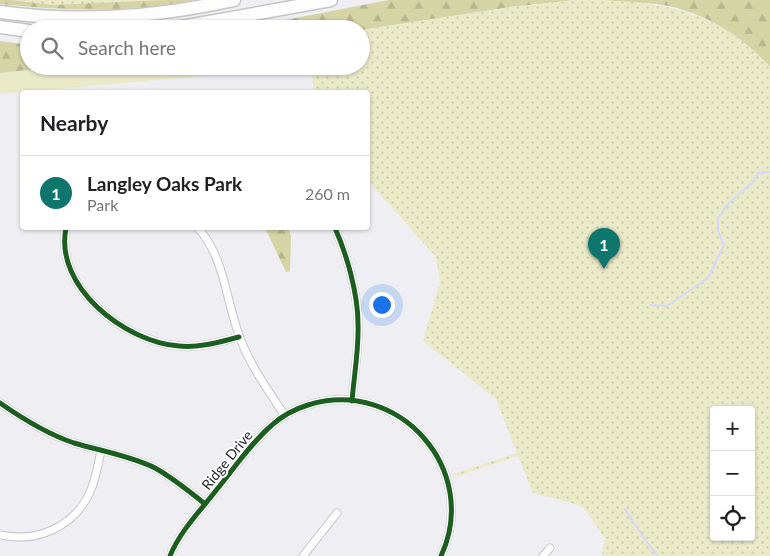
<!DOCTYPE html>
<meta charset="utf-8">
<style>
body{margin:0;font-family:Lato,sans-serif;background:#f6f6f6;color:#202124}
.controls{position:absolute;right:15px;bottom:15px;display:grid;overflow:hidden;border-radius:5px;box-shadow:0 1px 4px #0004}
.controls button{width:45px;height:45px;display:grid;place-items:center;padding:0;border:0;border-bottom:1px solid #e0e0e0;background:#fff;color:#202124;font:25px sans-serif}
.you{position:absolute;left:381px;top:304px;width:18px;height:18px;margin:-12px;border:4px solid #fff;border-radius:50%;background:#1a73e8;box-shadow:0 0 0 8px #1a73e833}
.badge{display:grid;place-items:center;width:32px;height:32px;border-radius:50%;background:#0f766e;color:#fff;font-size:16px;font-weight:700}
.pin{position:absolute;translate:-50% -41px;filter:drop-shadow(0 1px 2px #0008)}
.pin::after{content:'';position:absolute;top:26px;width:18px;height:15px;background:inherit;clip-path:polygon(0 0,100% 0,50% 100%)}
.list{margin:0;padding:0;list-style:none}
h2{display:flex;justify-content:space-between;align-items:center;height:65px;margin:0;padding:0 20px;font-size:21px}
h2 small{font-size:16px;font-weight:400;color:#757577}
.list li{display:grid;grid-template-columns:32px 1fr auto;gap:15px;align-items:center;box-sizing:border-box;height:75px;padding:0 20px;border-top:1px solid #e0e0e0}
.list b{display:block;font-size:19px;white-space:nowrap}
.list p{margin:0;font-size:16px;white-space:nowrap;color:#757577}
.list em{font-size:16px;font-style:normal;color:#757577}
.icon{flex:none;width:28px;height:28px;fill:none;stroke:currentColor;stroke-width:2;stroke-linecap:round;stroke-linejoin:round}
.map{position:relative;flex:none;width:770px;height:556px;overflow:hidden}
.search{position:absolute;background:#fff;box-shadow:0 1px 4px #0004;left:20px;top:20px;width:350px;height:55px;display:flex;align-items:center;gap:12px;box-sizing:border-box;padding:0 18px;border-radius:28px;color:#757577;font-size:19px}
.panel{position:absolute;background:#fff;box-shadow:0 1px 4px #0004;left:20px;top:90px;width:350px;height:140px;border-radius:5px}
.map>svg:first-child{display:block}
.grass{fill:#eaeac9}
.forest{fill:url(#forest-firs)}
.park{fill:url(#park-dots);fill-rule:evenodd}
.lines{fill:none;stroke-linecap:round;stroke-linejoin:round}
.stream{stroke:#d6d8fb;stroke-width:2}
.minor-casing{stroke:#c5c5c8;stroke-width:9}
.motorway-casing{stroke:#c5c5c8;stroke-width:15}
.minor{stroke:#fdfdfd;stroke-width:7}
.motorway{stroke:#fdfdfd;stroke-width:12}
.cycleway-casing{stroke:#fff;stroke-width:8}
.cycleway{stroke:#1b5e20;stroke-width:5}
.labels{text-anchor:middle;stroke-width:4;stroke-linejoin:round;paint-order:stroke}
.street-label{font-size:14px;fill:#27272a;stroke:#fff}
</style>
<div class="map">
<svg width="770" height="556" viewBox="0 0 770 556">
<defs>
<pattern id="forest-firs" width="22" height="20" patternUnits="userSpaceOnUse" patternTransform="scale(1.25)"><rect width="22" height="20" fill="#d5d4a5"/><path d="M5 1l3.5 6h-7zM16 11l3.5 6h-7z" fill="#b7b68e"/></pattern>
<pattern id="park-dots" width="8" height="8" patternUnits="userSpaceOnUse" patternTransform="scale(1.25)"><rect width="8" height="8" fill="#eaeac9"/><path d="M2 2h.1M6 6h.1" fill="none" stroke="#c9c9ad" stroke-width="1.8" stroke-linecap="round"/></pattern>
</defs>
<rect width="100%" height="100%" fill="#efeff3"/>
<polygon class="grass" points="66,66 267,66 201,76 0,94 0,73"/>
<g class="forest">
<path d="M0,0H195C131,13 65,11 0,4Z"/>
<polygon points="389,0 575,0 511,7 361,30 361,29 239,29"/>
<path d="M595,0H770V67C741,35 701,10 657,4C637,2 616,1 595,0Z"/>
<polygon points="0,41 29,45 29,66 66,66 0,73"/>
<polygon points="265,228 288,228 291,236 290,271 286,272"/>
</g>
<g class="park">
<polygon points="11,0 166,0 52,5"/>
<path d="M575,0C652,0 716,6 770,67V556H602L605,538L582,506L533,493L518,456L454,477L453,474L517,453L496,399L423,341L440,281L436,257L368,181V92H314L311,66H361V30L511,7ZM714,410H751V537H714Z"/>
</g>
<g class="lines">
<g class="stream">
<polyline points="650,305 667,306 708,278 724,245 718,231 718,218 728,204 754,181 758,173 770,172"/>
<polyline points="625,509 646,541 658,556"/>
</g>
<defs>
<g id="minor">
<path d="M66,228C54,287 125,342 179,346C200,348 219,342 239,337"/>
<path d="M198,228C224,256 226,300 239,335C249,364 268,390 285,416"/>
<path d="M335,228C347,255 358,294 358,324C359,350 354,375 352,401"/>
<path d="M0,403C23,419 47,434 74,443C101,451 131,456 155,468C173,478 189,491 205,504"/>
<path d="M0,535C37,543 74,527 90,492C96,479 98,464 101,451"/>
<path d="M170,556C180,531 201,510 218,488C235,467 251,443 272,425C282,416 295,409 308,405C399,377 481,470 441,556"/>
<polyline points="303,556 337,513"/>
<polyline points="543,556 550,548"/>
</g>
<g id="motorway">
<path d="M0,12C78,23 157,17 234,0"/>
<polyline points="0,27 29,31"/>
<polyline points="170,29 331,0"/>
</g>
</defs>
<use href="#minor" class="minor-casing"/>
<use href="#motorway" class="motorway-casing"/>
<use href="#minor" class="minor"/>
<use href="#motorway" class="motorway"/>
<defs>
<g id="cycleway">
<path d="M66,228C54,287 125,342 179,346C200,348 219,342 239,337"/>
<path d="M335,228C347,255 358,294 358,324C359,350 354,375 352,401"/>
<path d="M0,403C23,419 47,434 74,443C101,451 131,456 155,468C173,478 189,491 205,504"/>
<path d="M170,556C180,531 201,510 218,488C235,467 251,443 272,425C282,416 295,409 308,405C399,377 481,470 441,556"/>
</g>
</defs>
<use href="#cycleway" class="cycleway-casing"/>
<use href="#cycleway" class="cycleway"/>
</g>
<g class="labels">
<g class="street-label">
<text transform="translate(227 460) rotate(-51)" y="5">Ridge Drive</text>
</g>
</g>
</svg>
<div class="controls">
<button>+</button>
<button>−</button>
<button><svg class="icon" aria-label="locate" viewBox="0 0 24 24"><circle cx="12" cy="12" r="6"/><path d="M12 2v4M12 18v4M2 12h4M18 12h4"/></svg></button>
</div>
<div class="you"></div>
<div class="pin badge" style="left:604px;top:269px">1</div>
<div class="search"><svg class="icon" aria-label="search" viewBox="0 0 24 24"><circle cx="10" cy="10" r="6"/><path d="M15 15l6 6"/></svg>Search here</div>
<section class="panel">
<h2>Nearby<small></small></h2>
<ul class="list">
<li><span class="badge">1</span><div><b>Langley Oaks Park</b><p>Park</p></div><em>260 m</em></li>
</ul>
</section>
</div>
